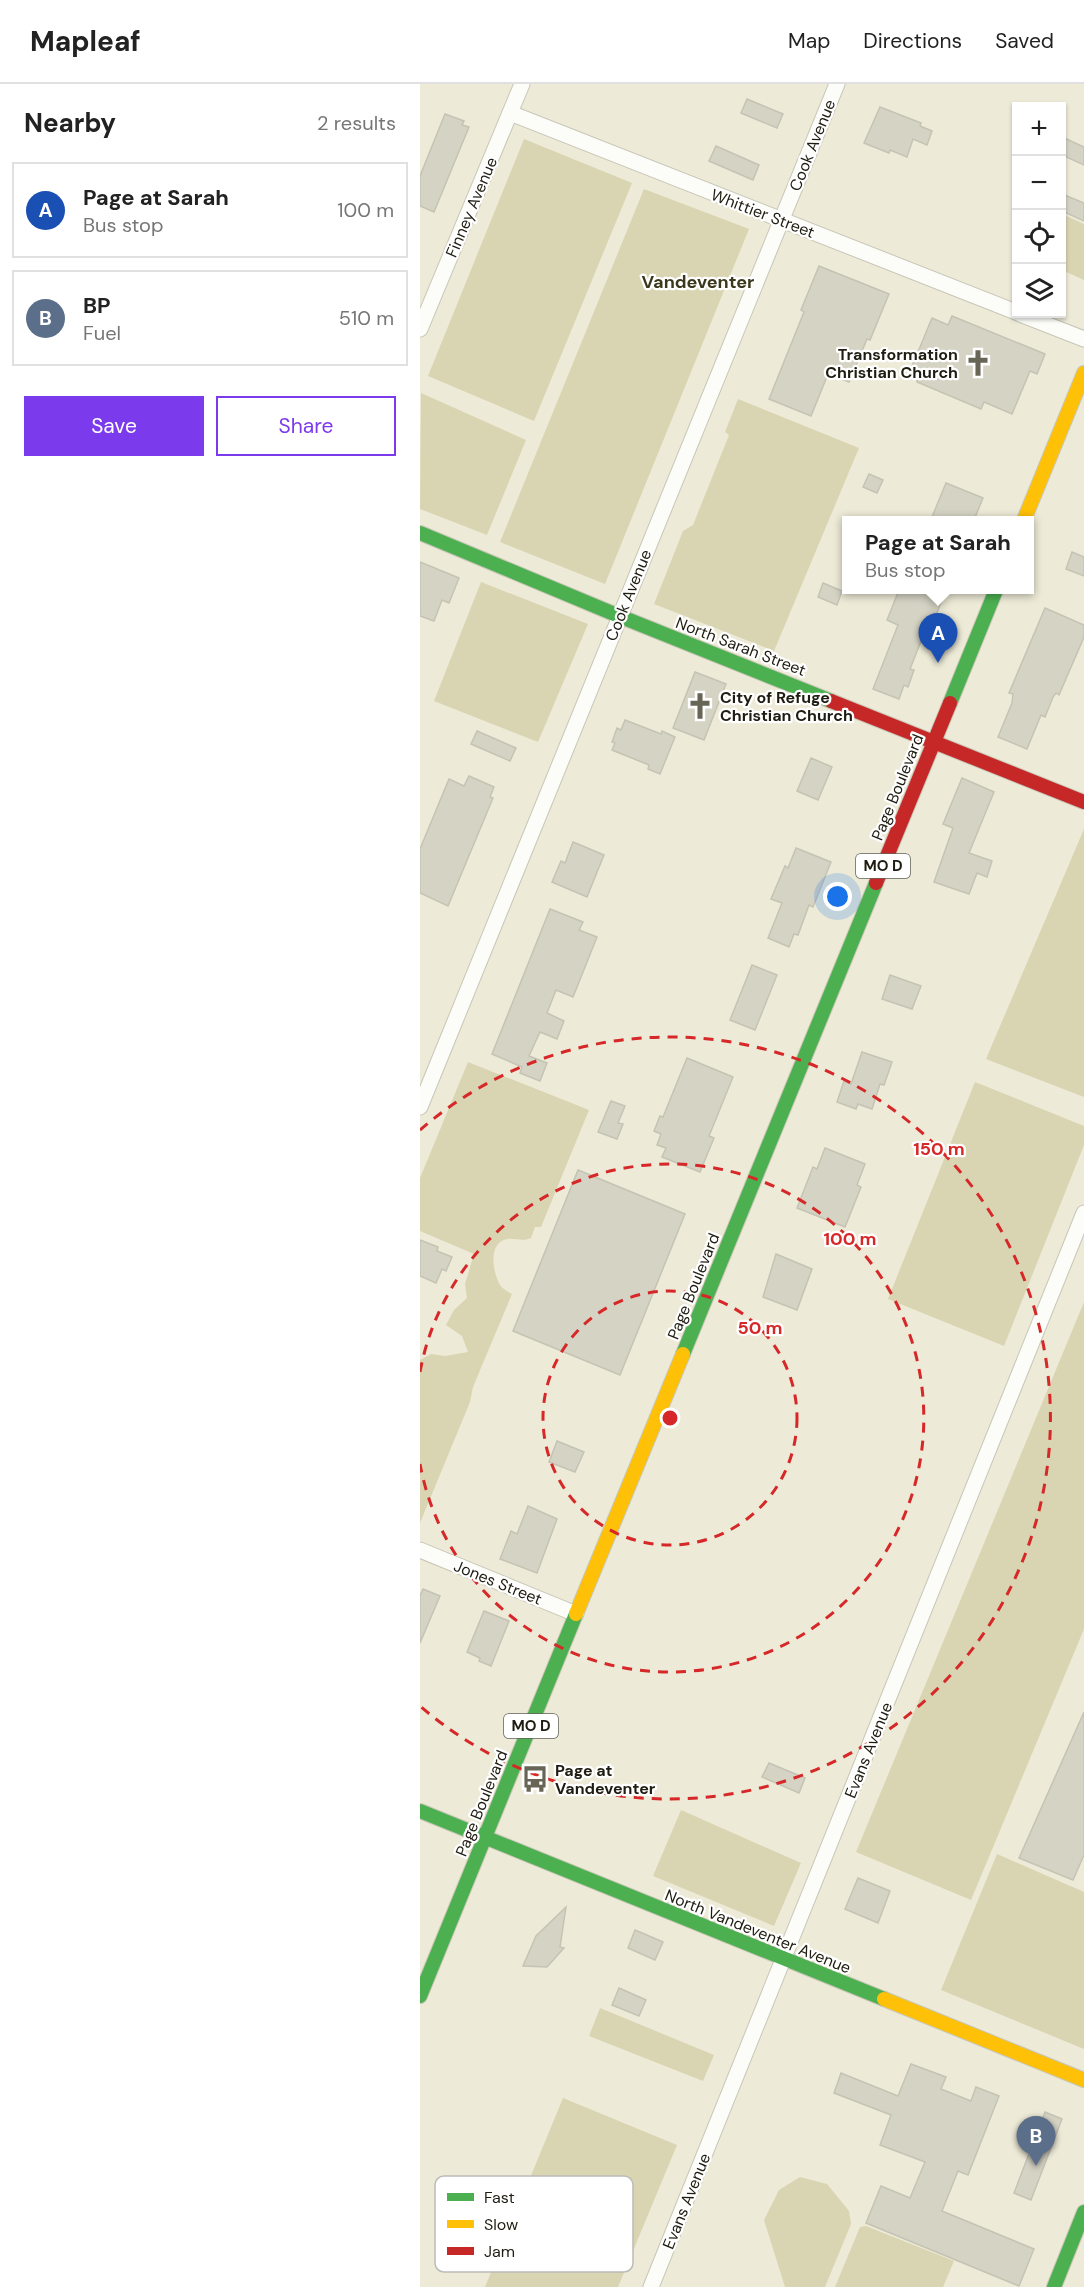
<!DOCTYPE html>
<meta charset="utf-8">
<style>
body{margin:0;font-family:"DM Sans",sans-serif;background:#f6f6f6;color:#222}
.controls{position:absolute;right:18px;top:18px;display:grid;overflow:hidden;border-radius:0px;box-shadow:0 2px 4px #0004}
.controls button{width:54px;height:54px;display:grid;place-items:center;padding:0;border:0;border-bottom:2px solid #e0e0e0;background:#fff;color:#222;font:30px sans-serif}
.you{position:absolute;left:418px;top:813px;width:21px;height:21px;margin:-15px;border:4px solid #fff;border-radius:50%;background:#1a73e8;box-shadow:0 0 0 9px #1a73e833}
.badge{display:grid;place-items:center;width:39px;height:39px;border-radius:50%;background:#7c3aed;color:#fff;font-size:20px;font-weight:700}
.pin{position:absolute;translate:-50% -50px;filter:drop-shadow(0 2px 3px #0008)}
.pin::after{content:'';position:absolute;top:32px;width:21px;height:18px;background:inherit;clip-path:polygon(0 0,100% 0,50% 100%)}
.popup{position:absolute;left:422px;top:432px;width:192px;height:78px;box-sizing:border-box;display:grid;place-content:center;border-radius:0px;background:#fff;filter:drop-shadow(0 2px 4px #0005);font-size:20px;white-space:nowrap;color:#767676}
.popup b{font-size:22px;color:#222}
.popup::after{content:'';position:absolute;left:50%;top:100%;margin-left:-12px;border:12px solid transparent;border-top-color:#fff}
.list{margin:0;padding:0;list-style:none}
h2{display:flex;justify-content:space-between;align-items:center;height:78px;margin:0;padding:0 24px;font-size:26px}
h2 small{font-size:20px;font-weight:400;color:#767676}
.list li{display:grid;grid-template-columns:39px 1fr auto;gap:18px;align-items:center;box-sizing:border-box;height:96px;margin:0 12px 12px;padding:0 12px;border:2px solid #e0e0e0;border-radius:0px}
.list b{display:block;font-size:22px;white-space:nowrap}
.list p{margin:0;font-size:20px;white-space:nowrap;color:#767676}
.list em{font-size:20px;font-style:normal;color:#767676}
.actions{display:flex;gap:12px;padding:18px 24px}
.actions a{flex:1;padding:14px 0;border:2px solid #7c3aed;border-radius:0px;text-align:center;font-size:21px;color:#7c3aed}
.actions .main{background:#7c3aed;color:#fff}
.icon{flex:none;width:33px;height:33px;fill:none;stroke:currentColor;stroke-width:2;stroke-linecap:round;stroke-linejoin:round}
.map{position:relative;flex:none;width:664px;height:2203px;overflow:hidden}
header{display:flex;align-items:center;gap:36px;box-sizing:border-box;height:84px;padding:0 30px;background:#fff;border-bottom:2px solid #e0e0e0}
header strong{font-size:28px}
nav{display:flex;gap:33px;margin-inline-start:auto;font-size:21px}
main{display:flex}
aside{flex:1;background:#fff}
.map>svg:first-child{display:block}
.green{fill:#d9d5b2}
.building{fill:#d5d3c4;stroke:#c5c3b4;stroke-width:1.5}
.lines{fill:none;stroke-linecap:round;stroke-linejoin:round}
.street-casing{stroke:#c8c6b7;stroke-width:17}
.fast-casing{stroke:#c8c6b7;stroke-width:16}
.slow-casing{stroke:#c8c6b7;stroke-width:16}
.jam-casing{stroke:#c8c6b7;stroke-width:16}
.street{stroke:#fcfcf9;stroke-width:15}
.fast{stroke:#4caf50;stroke-width:14}
.slow{stroke:#ffc107;stroke-width:14}
.jam{stroke:#c62828;stroke-width:14}
.ring{fill:none;stroke:#d62828;stroke-width:3;stroke-dasharray:10 8}
.labels{text-anchor:middle;stroke-width:4.5;stroke-linejoin:round;paint-order:stroke}
.shield{fill:#fff;stroke:#626158;stroke-width:1.5}
.shield-label{font-size:15px;font-weight:bold;fill:#1f1d11}
.street-label{font-size:16px;fill:#1f1d11;stroke:#fff}
.poi-label{font-size:16px;font-weight:bold;fill:#1f1d11;stroke:#fff;text-anchor:start}
.neighbourhood-label{font-size:18px;font-weight:bold;fill:#3c381c;stroke:#fff}
.key{fill:#fff;stroke:#bcbbb8;stroke-width:1.5}
.key-label{font-size:16px;fill:#1f1d11}
.centre{fill:#d62828;stroke:#fff;stroke-width:3}
.ring-label{font-size:18px;text-anchor:middle;font-weight:bold;fill:#d62828;stroke:#fff;stroke-width:4.5;stroke-linejoin:round;paint-order:stroke}
</style>
<header>
<strong>Mapleaf</strong>
<nav><a>Map</a><a>Directions</a><a>Saved</a></nav>
</header>
<main>
<aside>
<h2>Nearby<small>2 results</small></h2>
<ul class="list">
<li><span class="badge" style="background:#1a4fb4">A</span><div><b>Page at Sarah</b><p>Bus stop</p></div><em>100 m</em></li>
<li><span class="badge" style="background:#5c6f8a">B</span><div><b>BP</b><p>Fuel</p></div><em>510 m</em></li>
</ul>
<div class="actions"><a class="main">Save</a><a>Share</a></div>
</aside>
<div class="map">
<svg width="664" height="2203" viewBox="0 0 664 2203">
<rect width="100%" height="100%" fill="#edead7"/>
<g class="green">
<polygon points="104,55 212,99 114,337 8,292"/>
<polygon points="224,105 329,145 185,500 80,458"/>
<polygon points="642,130 664,140 664,196 642,186"/>
<polygon points="1,309 106,356 67,451 0,425"/>
<polygon points="318,315 439,364 354,567 234,520 263,447 273,441 309,351 305,348"/>
<polygon points="61,498 168,540 118,658 14,617"/>
<polygon points="664,745 664,1013 566,975"/>
<path d="M48,978L169,1026L121,1143H115L111,1154C102,1158 96,1154 87,1155C67,1159 73,1189 80,1201C83,1205 88,1208 92,1210L53,1303L50,1318L0,1439V1276L11,1270L25,1272L48,1268L42,1252L26,1241L34,1226L47,1214L45,1200L54,1170L0,1147V1094Z"/>
<polygon points="555,998 664,1042 664,1061 584,1262 468,1215"/>
<polygon points="664,1218 664,1545 551,1816 436,1768"/>
<polygon points="261,1726 381,1779 354,1842 233,1792"/>
<polygon points="577,1770 664,1808 664,1965 521,1906"/>
<polygon points="180,1924 294,1971 283,1997 169,1952"/>
<polygon points="143,2014 257,2061 198,2203 65,2203"/>
<polygon points="380,2093 407,2100 429,2127 431,2140 405,2203 365,2203 344,2136 359,2106"/>
<polygon points="446,2142 534,2177 523,2203 415,2203 440,2143"/>
</g>
<g class="building">
<polygon points="327,15 363,30 357,44 321,29"/>
<polygon points="460,23 501,39 500,42 512,47 507,61 493,55 487,73 470,66 469,69 444,59"/>
<polygon points="25,30 44,37 42,41 49,43 14,128 0,122 0,92"/>
<polygon points="642,53 664,63 664,81 642,71"/>
<polygon points="296,62 339,81 333,96 289,77"/>
<polygon points="642,110 664,119 664,137 642,127"/>
<polygon points="399,182 469,210 450,256 447,255 429,298 408,290 391,332 349,315 384,228 381,226"/>
<polygon points="532,232 625,270 617,290 610,287 592,330 564,318 561,325 497,298 497,296 488,292 512,234 528,241"/>
<polygon points="449,390 463,396 457,409 443,403"/>
<polygon points="526,399 563,414 554,436 521,436 512,433"/>
<polygon points="652,468 664,473 664,492 646,485"/>
<polygon points="0,478 39,494 29,519 22,516 14,537 0,532"/>
<polygon points="403,499 422,507 417,521 398,513"/>
<polygon points="479,506 526,506 509,549 505,547 490,585 494,586 488,603 484,601 479,615 453,605 478,541 467,536"/>
<polygon points="625,524 664,541 664,553 639,611 636,609 633,613 625,633 621,631 607,665 578,653 592,619 593,610 589,609"/>
<polygon points="275,588 306,600 284,656 253,644"/>
<polygon points="205,636 241,650 242,647 255,653 240,690 228,685 229,681 192,666 195,659 192,658 197,644 201,646"/>
<polygon points="57,647 96,664 90,677 51,660"/>
<polygon points="391,674 412,683 398,716 377,707"/>
<polygon points="49,692 74,703 70,713 73,714 28,822 0,809 0,765 29,695 44,702"/>
<polygon points="542,694 574,708 549,769 572,777 567,793 557,789 549,810 514,798 533,744 523,740"/>
<polygon points="153,758 184,771 167,813 132,798 141,777 145,779"/>
<polygon points="376,764 411,778 393,823 389,821 378,851 374,850 369,863 348,854 362,819 351,815 365,782 368,784"/>
<polygon points="130,825 163,838 159,846 177,853 153,913 136,906 127,929 144,937 137,955 120,948 109,972 127,979 120,997 100,989 102,983 72,970"/>
<polygon points="332,881 357,891 335,946 310,936"/>
<polygon points="470,891 501,902 492,925 462,915"/>
<polygon points="442,968 472,978 464,1001 460,1000 452,1025 438,1020 436,1025 417,1018 424,997 431,1000"/>
<polygon points="267,974 313,993 289,1052 294,1054 280,1088 242,1073 246,1064 237,1061 241,1050 234,1047 240,1032 243,1033"/>
<polygon points="191,1017 205,1022 198,1039 203,1040 197,1055 178,1048"/>
<polygon points="405,1064 445,1080 437,1101 441,1103 425,1143 377,1124 393,1083 397,1085"/>
<polygon points="158,1086 265,1130 200,1291 93,1247"/>
<polygon points="0,1156 18,1163 17,1167 32,1173 26,1187 22,1185 16,1199 0,1192"/>
<polygon points="356,1170 392,1185 377,1226 343,1213"/>
<polygon points="137,1357 164,1368 155,1388 129,1378"/>
<polygon points="108,1422 137,1435 117,1489 80,1475 91,1447 97,1450"/>
<polygon points="3,1505 20,1512 0,1559 0,1512"/>
<polygon points="64,1527 89,1537 71,1582 59,1577 60,1574 47,1568"/>
<polygon points="664,1628 664,1771 653,1796 599,1774"/>
<polygon points="349,1679 385,1694 379,1709 342,1693"/>
<polygon points="438,1794 470,1807 458,1839 425,1825"/>
<polygon points="146,1823 140,1863 144,1864 127,1883 103,1882 116,1852"/>
<polygon points="215,1846 243,1858 235,1876 208,1864"/>
<polygon points="199,1904 226,1916 219,1932 192,1921"/>
<polygon points="491,1980 526,1993 521,2005 551,2017 556,2003 579,2012 548,2091 538,2087 522,2127 614,2165 599,2202 446,2139 461,2102 490,2114 505,2078 460,2061 471,2031 414,2009 421,1989 478,2012"/>
<polygon points="625,2028 642,2035 611,2116 594,2109"/>
</g>
<g class="lines">
<defs>
<g id="street">
<polyline points="90,29 596,228"/>
<polyline points="600,230 664,255"/>
<polyline points="0,245 102,0"/>
<polyline points="0,1023 417,0"/>
<polyline points="0,1466 156,1530"/>
<polyline points="231,2203 664,1129"/>
</g>
<g id="fast">
<polyline points="0,449 199,532 411,617"/>
<polyline points="530,619 576,506"/>
<polyline points="263,1270 456,799"/>
<polyline points="0,1727 464,1915"/>
<polyline points="0,1912 156,1530"/>
<polyline points="634,2203 664,2128"/>
</g>
<g id="slow">
<polyline points="604,436 664,289"/>
<polyline points="156,1530 263,1270"/>
<polyline points="464,1915 664,1996"/>
</g>
<g id="jam">
<polyline points="411,617 664,718"/>
<polyline points="456,799 530,619"/>
</g>
</defs>
<use href="#street" class="street-casing"/>
<use href="#fast" class="fast-casing"/>
<use href="#slow" class="slow-casing"/>
<use href="#jam" class="jam-casing"/>
<use href="#street" class="street"/>
<use href="#fast" class="fast"/>
<use href="#slow" class="slow"/>
<use href="#jam" class="jam"/>
</g>
<g class="ring">
<circle cx="250" cy="1334" r="127"/>
<path d="M0 1288A254 254 0 1 1 0 1380"/>
<path d="M0 1046A381 381 0 1 1 0 1622"/>
</g>
<defs>
<symbol id="church-bare" viewBox="-9 -9 18 18"><path d="M-1.2-6h2.4v3.5h3.3v2.4h-3.3V6h-2.4V-.1h-3.3v-2.4h3.3Z" fill="#676556" stroke="#fff" stroke-width="2.5" paint-order="stroke"/></symbol>
<symbol id="bus-bare" viewBox="-9 -9 18 18"><path d="M-5-6H5V4H4V6H2V4H-2V6H-4V4H-5ZM-3.5-4V0h7V-4ZM-3.5 1.2v1.5H-2V1.2ZM2 1.2v1.5H3.5V1.2Z" fill="#676556" stroke="#fff" stroke-width="2.5" paint-order="stroke"/></symbol>
</defs>
<g fill-rule="evenodd">
<use href="#church-bare" x="539" y="260" width="38" height="38"/>
<use href="#church-bare" x="261" y="603" width="38" height="38"/>
<use href="#bus-bare" x="96" y="1676" width="38" height="38"/>
</g>
<g class="labels">
<g class="shield">
<rect x="436" y="770" width="54" height="24" rx="4.5"/>
<rect x="84" y="1630" width="54" height="24" rx="4.5"/>
</g>
<g class="shield-label">
<text x="463" y="787">MO D</text>
<text x="111" y="1647">MO D</text>
</g>
<g class="street-label">
<text transform="translate(392 61) rotate(-68)" y="6">Cook Avenue</text>
<text transform="translate(51 123) rotate(-67)" y="6">Finney Avenue</text>
<text transform="translate(343 129) rotate(21)" y="6">Whittier Street</text>
<text transform="translate(208 511) rotate(-68)" y="6">Cook Avenue</text>
<text transform="translate(321 562) rotate(21)" y="6">North Sarah Street</text>
<text transform="translate(477 703) rotate(-68)" y="6">Page Boulevard</text>
<text transform="translate(273 1202) rotate(-68)" y="6">Page Boulevard</text>
<text transform="translate(78 1498) rotate(22)" y="6">Jones Street</text>
<text transform="translate(448 1666) rotate(-68)" y="6">Evans Avenue</text>
<text transform="translate(61 1719) rotate(-68)" y="6">Page Boulevard</text>
<text transform="translate(338 1847) rotate(22)" y="6">North Vandeventer Avenue</text>
<text transform="translate(266 2117) rotate(-68)" y="6">Evans Avenue</text>
</g>
<g class="poi-label">
<text x="538" y="276" text-anchor="end">Transformation<tspan x="538" dy="18">Christian Church</tspan></text>
<text x="300" y="619">City of Refuge<tspan x="300" dy="18">Christian Church</tspan></text>
<text x="135" y="1692">Page at<tspan x="135" dy="18">Vandeventer</tspan></text>
</g>
<g class="neighbourhood-label">
<text x="278" y="204">Vandeventer</text>
</g>
</g>
<rect x="15" y="2092" width="198" height="96" rx="9" class="key"/>
<rect x="27" y="2109" width="27" height="8" fill="#4caf50"/>
<rect x="27" y="2136" width="27" height="8" fill="#ffc107"/>
<rect x="27" y="2163" width="27" height="8" fill="#c62828"/>
<g class="key-label">
<text x="64" y="2119">Fast</text>
<text x="64" y="2146">Slow</text>
<text x="64" y="2173">Jam</text>
</g>
<circle cx="250" cy="1334" r="9" class="centre"/>
<g class="ring-label">
<text x="519" y="1071">150 m</text>
<text x="430" y="1161">100 m</text>
<text x="340" y="1250">50 m</text>
</g>
</svg>
<div class="controls">
<button>+</button>
<button>−</button>
<button><svg class="icon" aria-label="locate" viewBox="0 0 24 24"><circle cx="12" cy="12" r="6"/><path d="M12 2v4M12 18v4M2 12h4M18 12h4"/></svg></button>
<button><svg class="icon" aria-label="layers" viewBox="0 0 24 24"><path d="M12 4l9 5-9 5-9-5zM3 14l9 5 9-5"/></svg></button>
</div>
<div class="you"></div>
<div class="pin badge" style="left:518px;top:579px;background:#1a4fb4">A</div>
<div class="popup"><b>Page at Sarah</b>Bus stop</div>
<div class="pin badge" style="left:616px;top:2082px;background:#5c6f8a">B</div>
</div>
</main>
